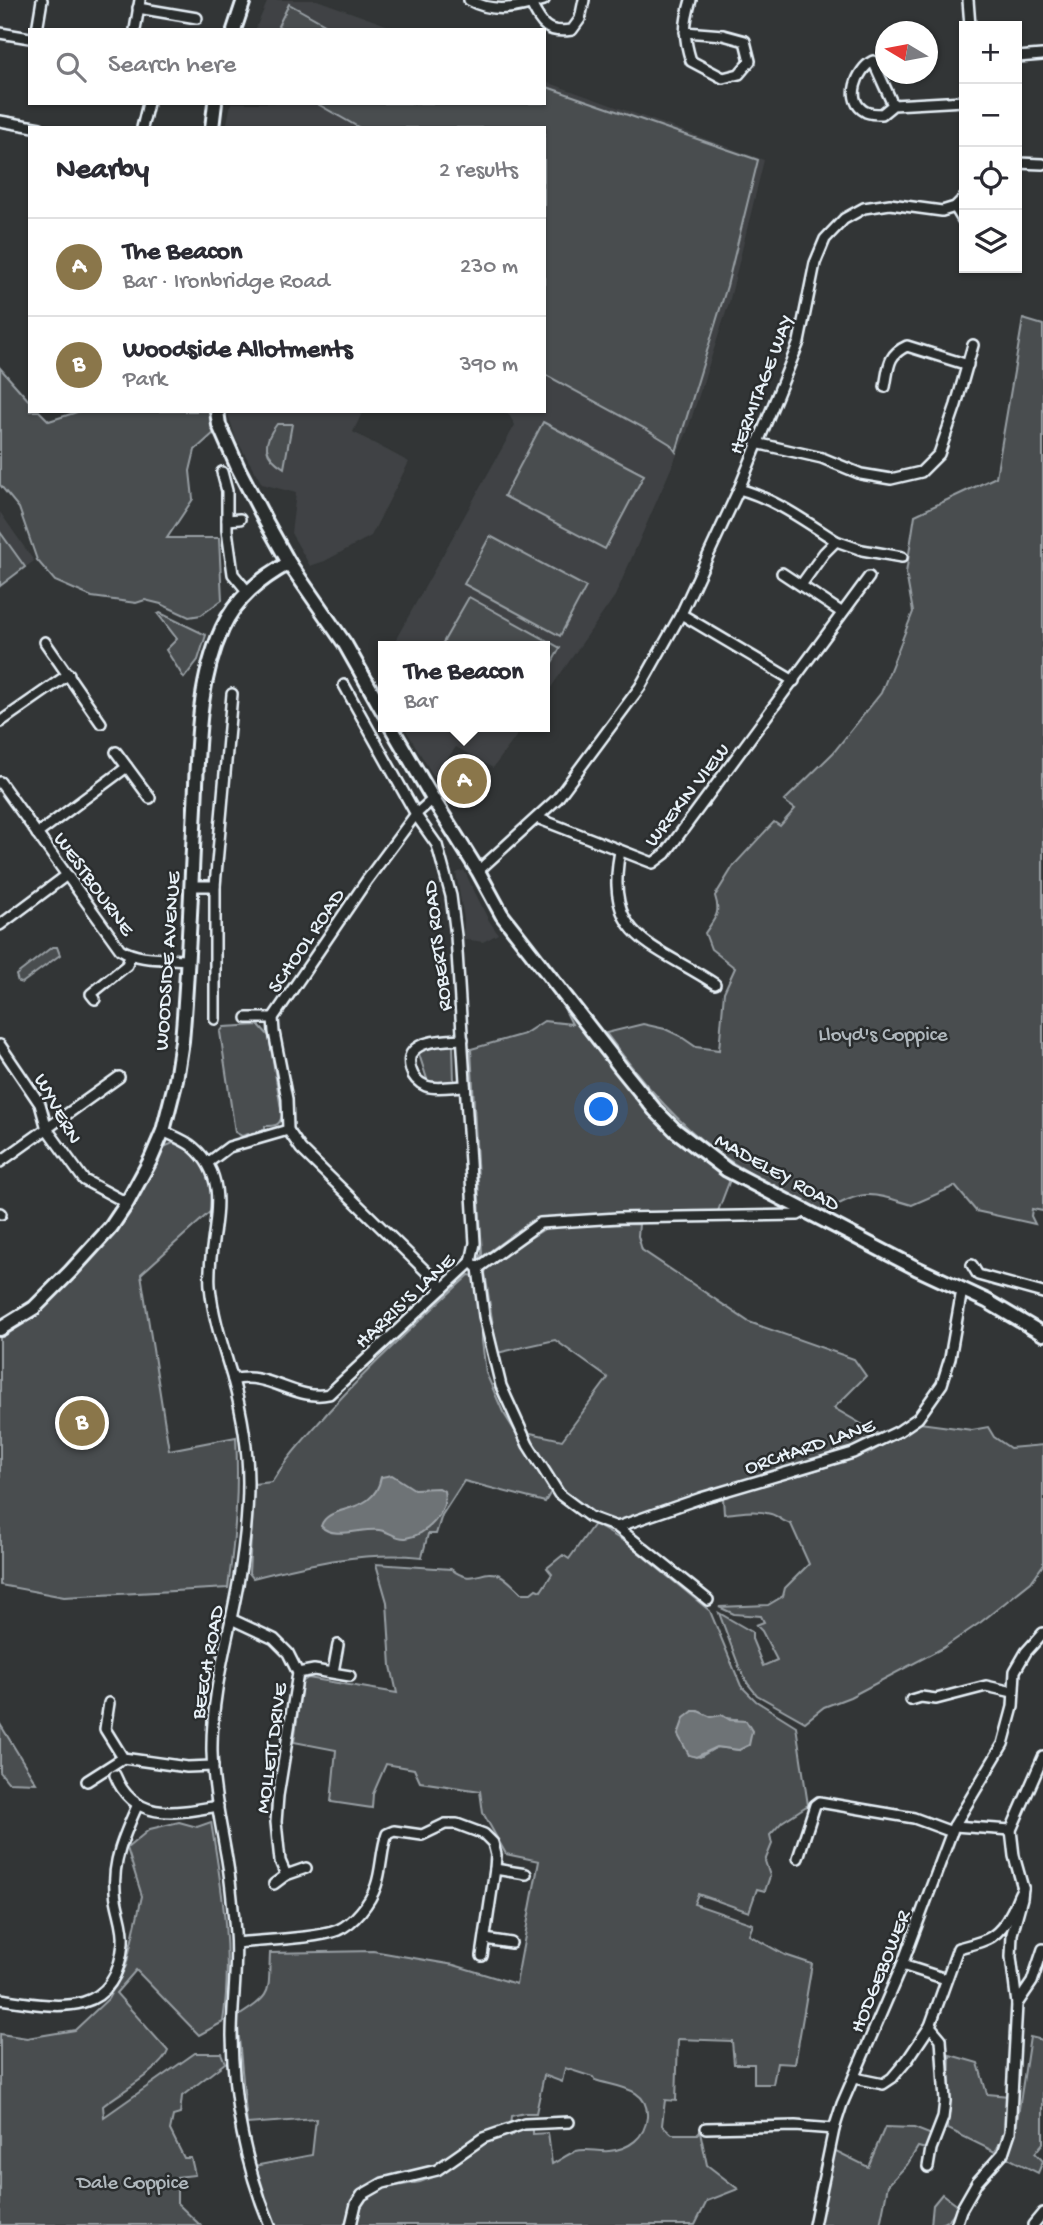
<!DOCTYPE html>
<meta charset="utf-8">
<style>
body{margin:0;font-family:"Gochi Hand",sans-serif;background:#f7f7f7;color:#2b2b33}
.controls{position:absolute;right:21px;top:21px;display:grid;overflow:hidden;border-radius:0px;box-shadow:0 2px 5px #0004}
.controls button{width:63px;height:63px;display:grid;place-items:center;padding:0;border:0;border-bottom:2px solid #e1e1e2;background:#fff;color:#2b2b33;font:35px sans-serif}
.compass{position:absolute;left:875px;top:21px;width:63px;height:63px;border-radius:50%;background:#fff;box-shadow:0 2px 5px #0004;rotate:280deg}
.you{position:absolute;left:602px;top:1110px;width:24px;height:24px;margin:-18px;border:5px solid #fff;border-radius:50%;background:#1a73e8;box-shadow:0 0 0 10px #1a73e833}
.badge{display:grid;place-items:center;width:46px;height:46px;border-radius:50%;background:#8a764a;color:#fff;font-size:23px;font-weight:700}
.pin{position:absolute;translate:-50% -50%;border:4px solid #fff;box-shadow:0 2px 7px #0006}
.popup{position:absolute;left:378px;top:641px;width:172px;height:91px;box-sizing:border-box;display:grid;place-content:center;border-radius:0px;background:#fff;filter:drop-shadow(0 2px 5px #0005);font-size:23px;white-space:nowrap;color:#7c7c81}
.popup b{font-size:26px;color:#2b2b33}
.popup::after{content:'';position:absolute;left:50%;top:100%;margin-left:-14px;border:14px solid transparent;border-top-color:#fff}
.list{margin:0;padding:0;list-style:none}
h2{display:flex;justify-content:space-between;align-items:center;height:91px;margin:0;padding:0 28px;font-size:30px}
h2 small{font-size:23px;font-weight:400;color:#7c7c81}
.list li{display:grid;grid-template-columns:46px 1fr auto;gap:21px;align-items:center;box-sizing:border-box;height:98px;padding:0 28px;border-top:2px solid #e1e1e2}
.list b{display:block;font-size:26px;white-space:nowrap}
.list p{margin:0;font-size:23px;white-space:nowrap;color:#7c7c81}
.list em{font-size:23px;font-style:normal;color:#7c7c81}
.icon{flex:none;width:38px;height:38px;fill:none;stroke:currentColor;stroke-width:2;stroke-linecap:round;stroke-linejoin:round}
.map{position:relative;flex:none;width:1043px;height:2225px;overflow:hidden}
.search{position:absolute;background:#fff;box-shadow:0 2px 5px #0004;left:28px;top:28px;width:518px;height:77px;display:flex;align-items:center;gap:18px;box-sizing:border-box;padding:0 24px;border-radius:0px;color:#7c7c81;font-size:26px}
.panel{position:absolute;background:#fff;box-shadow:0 2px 5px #0004;left:28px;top:126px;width:518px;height:287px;border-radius:0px}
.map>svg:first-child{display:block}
.built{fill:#3f4244}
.green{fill:#494d4f;stroke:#989fa4;stroke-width:2;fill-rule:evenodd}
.water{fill:#6e7376;stroke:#9fa5aa;stroke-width:2}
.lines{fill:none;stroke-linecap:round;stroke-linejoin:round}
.street-casing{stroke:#e8f1f8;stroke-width:14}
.secondary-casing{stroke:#e8f1f8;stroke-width:18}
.street{stroke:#2a2d2e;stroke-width:9}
.secondary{stroke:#2a2d2e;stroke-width:12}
.labels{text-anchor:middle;stroke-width:5;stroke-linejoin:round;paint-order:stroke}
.street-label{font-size:21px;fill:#e8f1f8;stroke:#2a2d2e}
.park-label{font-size:21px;fill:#b0b8bd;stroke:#2a2d2e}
</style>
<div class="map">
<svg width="1043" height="2225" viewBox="0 0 1043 2225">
<rect width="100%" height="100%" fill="#323536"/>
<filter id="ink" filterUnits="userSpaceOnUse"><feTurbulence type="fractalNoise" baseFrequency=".0143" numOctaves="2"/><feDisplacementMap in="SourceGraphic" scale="14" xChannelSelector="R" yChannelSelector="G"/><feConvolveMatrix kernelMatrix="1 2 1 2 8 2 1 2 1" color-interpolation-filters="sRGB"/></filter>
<g filter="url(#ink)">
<g class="built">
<polygon points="268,0 317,0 400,30 255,30"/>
<polygon points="544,81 764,160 729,303 687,432 615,596 545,696 544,646 392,646 515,425 509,415 502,411 544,411 544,128 226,128 231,103 544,103"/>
<polygon points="227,411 363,411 353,432 409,462 371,536 325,561 310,566 291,533 296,493 262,484 236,439"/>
<polygon points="0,512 34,561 0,586"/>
<polygon points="404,727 523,727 493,768 456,747 434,777"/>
<polygon points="464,870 488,919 498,934 483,942 463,939 464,919 456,873"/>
</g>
<g class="green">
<polygon points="289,4 330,27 329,30 285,30 278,26"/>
<polygon points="544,86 758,160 727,286 676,452 670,444 644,428 544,374 544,128 360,128 316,103 544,103"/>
<path d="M1023,319L1043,325V1211L1032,1209L1031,1216L1035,1224L976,1211L955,1186L912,1205C869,1192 865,1189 824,1212C783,1190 739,1171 703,1141C665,1110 635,1072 606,1033L643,1024L665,1029L680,1036L696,1047L719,1050L724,992L735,968L711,949L705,933C715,918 721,914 715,896L734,865L774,822L780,826L795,809L784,801L833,753L881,693L913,612L906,573L915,515L996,477Z"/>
<polygon points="0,368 30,402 30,411 39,411 49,421 80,411 209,411 215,432 195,450 190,471 193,499 167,538 219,538 222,600 201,615 189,617 161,604 145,600 136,603 92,597 55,581 37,560 19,508 0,485"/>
<polygon points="543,422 644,475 605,549 504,496"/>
<path d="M277,424H292L284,468C263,455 262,443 277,424Z"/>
<polygon points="0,532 25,567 0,586"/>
<polygon points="490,536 586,587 560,636 464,584"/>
<polygon points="469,597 560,648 545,675 544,646 441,646"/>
<polygon points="160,613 206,635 198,660 184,678 166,650 177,639 158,614"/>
<polygon points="52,947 57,947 60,955 22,983 18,982 16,975"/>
<polygon points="563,1006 571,1011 633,1089 731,1177 718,1211 546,1217 531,1221 478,1260 482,1254 471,1049 524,1034 544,1021 572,1024"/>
<path d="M259,1025L269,1036L282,1115C280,1126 275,1126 265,1126V1129L242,1136L235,1132L220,1032L224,1027Z"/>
<polygon points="453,1044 454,1082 430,1082 427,1079 418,1051 430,1045"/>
<path d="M173,1143C206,1155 214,1179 211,1211L141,1274L169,1450L236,1437C239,1490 235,1536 228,1588L64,1597L0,1585V1336L31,1316L114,1233L153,1165L166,1146Z"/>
<path d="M639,1224L638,1236L642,1250L749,1322L854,1359L866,1376L834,1408L877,1433L851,1448L795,1465L801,1475L869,1453L920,1423L972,1430L988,1427L994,1437L1010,1448L1043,1445V1565L1031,1582L981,1622L943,1648L850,1697L824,1707L805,1722L757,1695L748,1684L740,1669L719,1613L752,1632V1639L763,1666L777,1660L762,1631L756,1625L764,1622L761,1616L734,1614L719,1607L768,1605L783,1596L785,1588L809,1564L791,1524C783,1522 778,1516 771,1514C754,1509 740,1513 724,1514L723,1498L658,1516L655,1509C645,1513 634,1518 624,1520C577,1529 545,1465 526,1432L562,1440L608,1378L555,1340L497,1353L485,1273L487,1266L549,1226Z"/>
<path d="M469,1275L474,1276L486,1373L503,1412L552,1490L545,1502L464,1481L442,1515L436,1534H428L422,1557C365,1551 307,1564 253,1578L249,1573L254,1484L272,1482C288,1456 309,1434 329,1411C373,1363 421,1319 469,1275Z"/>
<path d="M594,1524L627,1543L710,1611L741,1686L756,1701L796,1726L808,1805L782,1822L770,1835L772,1844L765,1861L770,1876L765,1891L757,1889L749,1912L698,1894L694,1904L753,1924L749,1935L785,1955L812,1964L795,2064L777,2063L773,2084H754V2064H734L732,2041L678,2039L676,2101L665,2100L662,2125L672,2134H697L700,2131L707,2165L738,2189L707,2201L695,2225H361L355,2223L357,2210L367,2196L379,2189L420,2182L433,2177L478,2145L509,2133L510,2136L521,2130L533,2129V2134L548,2133L552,2164C560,2160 568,2154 576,2151C586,2148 599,2152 609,2151C629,2149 645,2138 647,2117C649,2087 616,2087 595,2080L593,2077L565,2068L562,2082L544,2075L536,2113H525L511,2116L510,2127L483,2135L435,2166L418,2172L389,2176L370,2185L358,2195L344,2225H275L254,2166L312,2155L316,2119L247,2124L237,2017C274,1993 268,1995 270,1953L373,1951L454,1965L516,1984L539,1861L506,1854L483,1813L480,1791L420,1782L414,1769L386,1764L373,1794L372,1808L331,1802L336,1750L294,1742L302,1682L308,1678L397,1693L391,1666L387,1602L376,1564L451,1569C474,1587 481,1567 500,1575C508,1579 515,1588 522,1593H531L536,1589L541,1591L552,1574L547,1568L563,1555L569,1559ZM693,1711C701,1711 704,1715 711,1717C714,1717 735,1719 737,1719L739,1750L717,1747L700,1757L689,1755Z"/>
<polygon points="0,1724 36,1783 8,1782 0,1772"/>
<path d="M179,1822L197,1827L211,1822C222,1888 233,1955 223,2022L199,2035L136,1970L116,1993L168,2051C162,2069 119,2093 103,2106L104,2117L195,2053H221L225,2063L182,2096L180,2114L173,2116L170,2130L184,2158H191L195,2175L177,2177V2203L200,2225H0V2034L27,2038L75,2030L108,1999L126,1966L142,1896L127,1848L150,1829Z"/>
<polygon points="1030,2037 1043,2040 1043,2143 1035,2153 1043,2161 1038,2173 1006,2157 1015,2135"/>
<polygon points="950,2055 978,2063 987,2094 1009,2096 1006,2132 995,2152 948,2129"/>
<polygon points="885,2127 914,2128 932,2135 926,2149 918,2147 907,2165 888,2185 880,2225 818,2225 834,2150 868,2167"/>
<path d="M942,2194L958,2206C951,2219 946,2225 931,2225L933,2205Z"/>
</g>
<g class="water">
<path d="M392,1475L414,1489L439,1488L444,1491C449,1513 426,1535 406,1538C396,1539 389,1531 379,1530C361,1528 333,1540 321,1526C329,1502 374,1517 381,1477Z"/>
<polygon points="693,1711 698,1711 711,1717 722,1715 730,1720 746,1721 752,1731 749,1745 739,1750 717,1747 696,1757 689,1755 678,1735 684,1718"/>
</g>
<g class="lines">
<defs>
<g id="street">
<path d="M469,0C494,14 518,8 544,0"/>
<polyline points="968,0 970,26"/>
<path d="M531,4C542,25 546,34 572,30L580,19L584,0"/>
<polyline points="138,8 197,18"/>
<polyline points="37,30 42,0"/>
<polyline points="135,30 140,0"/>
<path d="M685,32L723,35L745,41L750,61L739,74L723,78L691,61C683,36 684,24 691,0"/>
<polyline points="0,33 30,38"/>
<polyline points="1017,57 1042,55"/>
<path d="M893,105L873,61C857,69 844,101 866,112C871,114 877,114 882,114L893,105L964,101"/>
<polyline points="0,121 40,128"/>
<polyline points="142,128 148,103"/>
<polyline points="1017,163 1043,164"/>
<polyline points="955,207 964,222"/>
<path d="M885,387C889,367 887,355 907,346L968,365"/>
<polyline points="756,443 822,458 861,474 891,479 921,472 939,454 956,405 973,345"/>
<polyline points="222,472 227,491 227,530 233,574 248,592"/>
<path d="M739,489C775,499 805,521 836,541L824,553L801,585"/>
<polyline points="227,520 240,519"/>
<polyline points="836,541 862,550 902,557"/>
<polyline points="782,573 841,612"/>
<polyline points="681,614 794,681"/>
<polyline points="45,642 101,723"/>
<polyline points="344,685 418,818 437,845 451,896 456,936 475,1243 471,1262"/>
<polyline points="0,722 69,674"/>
<polyline points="116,752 150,798"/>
<path d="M0,782L120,949C139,961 164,958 187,960"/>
<polyline points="433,799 416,814 367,880 273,1018 274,1032 287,1099 288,1130 301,1149 443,1288"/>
<polyline points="537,818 653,863 665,854 869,577"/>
<polyline points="37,834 127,767"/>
<path d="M620,851C603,940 655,944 715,984"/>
<polyline points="478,871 557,799 640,687 681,614 739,489 799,342 815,263 825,239 844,219 864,208 890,204 942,211 955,207 964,198"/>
<polyline points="191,886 215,886"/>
<polyline points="0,925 67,875"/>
<polyline points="95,999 91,994 127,965 130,955"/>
<polyline points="247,1018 273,1018"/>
<polyline points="215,1019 215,886 232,694"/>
<path d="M463,1039C444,1040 401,1039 411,1070C413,1077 419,1083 426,1086C436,1090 454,1086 465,1086"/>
<polyline points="0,1045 40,1104 47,1129 84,1180 127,1203"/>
<path d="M163,1131C173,1136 185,1140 193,1147C237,1184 206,1238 210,1286C213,1319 224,1349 233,1380C242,1413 248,1448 248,1482C248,1515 244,1550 238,1584C228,1640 211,1694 212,1752C213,1787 220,1820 226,1854C231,1880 233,1907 235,1933C238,1967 232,2002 232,2036C233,2101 245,2165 270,2225"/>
<polyline points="0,1162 119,1077"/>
<polyline points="209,1162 229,1147 288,1130"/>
<polyline points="0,1213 1,1214"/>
<polyline points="972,1265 978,1275 1043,1293"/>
<polyline points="478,1268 484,1316 501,1386 528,1445 559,1494 590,1517 617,1527 708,1600"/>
<path d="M233,1380C267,1370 297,1402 329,1394L471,1262L478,1268L540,1223L618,1218L798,1215L807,1210"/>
<polyline points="617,1527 701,1498 853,1453 899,1431 918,1418 942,1384 950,1358 962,1290"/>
<polyline points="231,1619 274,1639 288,1653 298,1673 278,1796 276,1822 280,1861 286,1875 306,1868"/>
<polyline points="333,1672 338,1645"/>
<polyline points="298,1673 314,1670 350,1676"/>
<polyline points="911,1700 921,1697 936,1699 986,1686 1013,1692"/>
<polyline points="109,1703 105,1729 123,1758 187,1767 213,1766"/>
<path d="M115,1775C134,1823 177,1813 218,1806"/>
<polyline points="87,1781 123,1758"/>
<polyline points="954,1826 1011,1830"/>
<polyline points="798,1858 815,1805 819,1802 914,1818 952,1832"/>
<polyline points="495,1869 526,1874"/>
<polyline points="274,1884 286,1875"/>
<polyline points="485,1939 511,1943"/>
<path d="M236,1943C262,1940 316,1939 338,1930C354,1923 370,1903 376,1886C382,1869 381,1850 387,1834L394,1831L422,1835L445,1824H457L484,1834L493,1843L496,1855L495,1869L482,1956"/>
<polyline points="902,1965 946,1979"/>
<path d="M0,1999C55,2007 116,2021 123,1943C125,1925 116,1909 115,1891C112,1860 126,1831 138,1804"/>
<polyline points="1017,2004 1011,1957 1012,1934 1022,1898 1023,1888 1014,1856 1011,1830 1043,1757"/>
<path d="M854,2078L883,2084L892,2078L908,2059L930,2026L958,1948C985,1941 997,1940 1011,1913C1016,1905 1017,1896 1023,1888"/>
<polyline points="706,2128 795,2126 834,2129"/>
<polyline points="928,2167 931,2149 943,2118 945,2101 941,2039 930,2026"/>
<polyline points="351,2225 356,2204 362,2195 383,2183 437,2170 483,2138 524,2124 569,2122"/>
<polyline points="814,2225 834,2129 842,2104 902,1965 954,1826 1003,1744 1013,1707 1015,1671 1026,1652 1043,1633"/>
<polyline points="956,2225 961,2210 977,2182 1003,2153 1010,2132 1017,2004 1032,1982 1043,1949"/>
<polyline points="1033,2225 1043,2213"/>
</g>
<g id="secondary">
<polyline points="234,30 244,0"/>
<polyline points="212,128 215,103"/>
<polyline points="217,411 219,425 238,468 265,520 289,563 345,644 384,713"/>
<polyline points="391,727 433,799 478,871 502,915 621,1068 655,1110 675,1130 727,1170 916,1268 987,1301 1043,1334"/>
<path d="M0,1329L34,1308L70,1272L111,1227L127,1203L151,1159L163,1131L176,1080L182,1041C189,963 191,885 195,807C198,747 197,684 222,629C236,598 260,579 289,563"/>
</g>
</defs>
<use href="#street" class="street-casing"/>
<use href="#secondary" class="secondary-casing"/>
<use href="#street" class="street"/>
<use href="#secondary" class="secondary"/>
</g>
</g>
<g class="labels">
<g class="street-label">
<text transform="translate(760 384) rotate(-69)" y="7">HERMITAGE WAY</text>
<text transform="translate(686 794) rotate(-52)" y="7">WREKIN VIEW</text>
<text transform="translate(95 883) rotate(54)" y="7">WESTBOURNE</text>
<text transform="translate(305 940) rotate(-56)" y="7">SCHOOL ROAD</text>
<text transform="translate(436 946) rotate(-97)" y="7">ROBERTS ROAD</text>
<text transform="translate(166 961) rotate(-86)" y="7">WOODSIDE AVENUE</text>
<text transform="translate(59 1108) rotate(61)" y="7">WYVERN</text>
<text transform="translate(778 1171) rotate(29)" y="7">MADELEY ROAD</text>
<text transform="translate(404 1300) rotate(-43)" y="7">HARRIS'S LANE</text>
<text transform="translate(809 1445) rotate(-19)" y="7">ORCHARD LANE</text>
<text transform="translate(206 1662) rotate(-80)" y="7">BEECH ROAD</text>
<text transform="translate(270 1748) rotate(-82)" y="7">MOLLETT DRIVE</text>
<text transform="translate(879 1971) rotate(-68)" y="7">HODGEBOWER</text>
</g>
<g class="park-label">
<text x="883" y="1040">Lloyd's Coppice</text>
<text x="133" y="2188">Dale Coppice</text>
</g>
</g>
</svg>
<div class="controls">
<button>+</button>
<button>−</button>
<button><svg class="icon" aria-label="locate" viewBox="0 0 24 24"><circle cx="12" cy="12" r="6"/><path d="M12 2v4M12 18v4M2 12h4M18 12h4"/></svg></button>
<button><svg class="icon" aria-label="layers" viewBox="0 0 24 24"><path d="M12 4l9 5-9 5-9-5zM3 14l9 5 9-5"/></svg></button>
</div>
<svg class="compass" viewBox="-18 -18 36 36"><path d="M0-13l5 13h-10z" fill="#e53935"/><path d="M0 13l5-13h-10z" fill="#7c7c81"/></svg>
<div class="you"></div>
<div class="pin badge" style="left:464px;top:781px">A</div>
<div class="popup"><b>The Beacon</b>Bar</div>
<div class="pin badge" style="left:82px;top:1423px">B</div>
<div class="search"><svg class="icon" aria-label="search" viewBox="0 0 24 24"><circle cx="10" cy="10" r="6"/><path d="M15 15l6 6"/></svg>Search here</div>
<section class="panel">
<h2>Nearby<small>2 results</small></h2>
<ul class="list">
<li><span class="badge">A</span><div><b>The Beacon</b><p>Bar · Ironbridge Road</p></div><em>230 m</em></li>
<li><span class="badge">B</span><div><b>Woodside Allotments</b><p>Park</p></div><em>390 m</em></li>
</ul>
</section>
</div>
